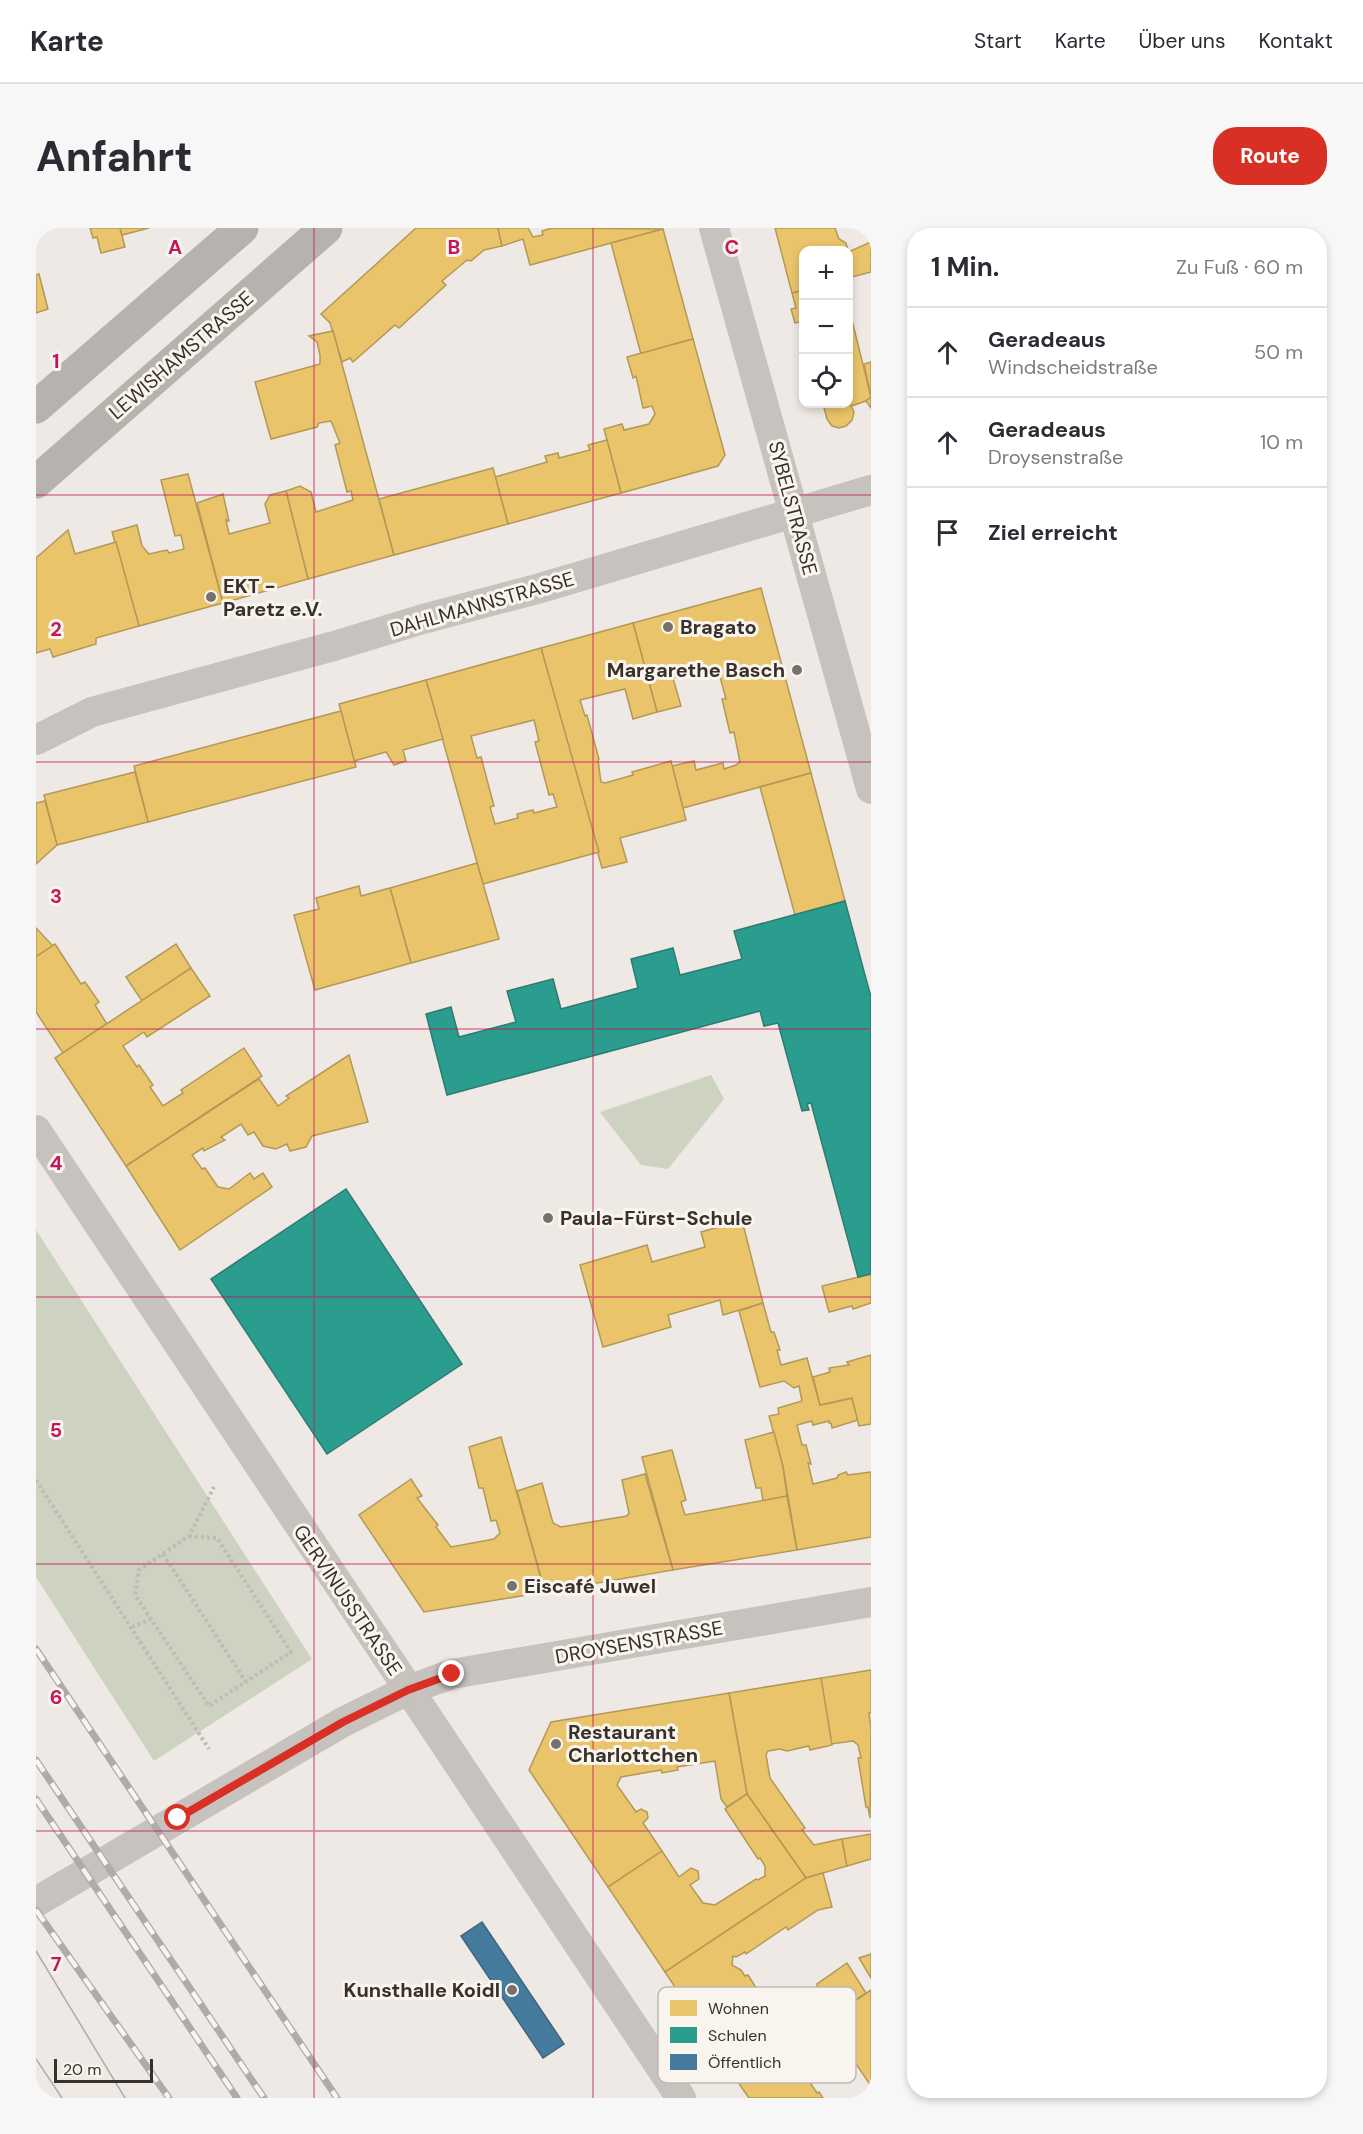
<!DOCTYPE html>
<html lang="de">
<meta charset="utf-8">
<style>
body{margin:0;font-family:"DM Sans",sans-serif;background:#f7f7f7;color:#2b2b33}
.controls{position:absolute;right:18px;top:18px;display:grid;overflow:hidden;border-radius:12px;box-shadow:0 3px 9px #0003}
.controls button{width:54px;height:54px;display:grid;place-items:center;padding:0;border:0;border-bottom:2px solid #e1e1e2;background:#fff;color:#2b2b33;font:30px sans-serif}
.scale{position:absolute;left:18px;bottom:15px;width:99px;box-sizing:border-box;padding-left:6px;border:3px solid #37302b;border-top:0;font-size:16px;line-height:21px;white-space:nowrap;color:#37302b;-webkit-text-stroke:4px #f9f4ed;paint-order:stroke}
.stop{position:absolute;width:18px;height:18px;margin:-14px;border:4px solid #d93025;border-radius:50%;background:#fff}
.stop.end{background:#d93025;border-color:#fff;box-shadow:0 2px 6px #0008}
.list{margin:0;padding:0;list-style:none}
h2{display:flex;justify-content:space-between;align-items:center;height:78px;margin:0;padding:0 24px;font-size:26px}
h2 small{font-size:20px;font-weight:400;color:#7c7c81}
.list li{display:grid;grid-template-columns:39px 1fr auto;gap:18px;align-items:center;box-sizing:border-box;height:90px;padding:0 24px;border-top:2px solid #e1e1e2}
.list b{display:block;font-size:22px;white-space:nowrap}
.list p{margin:0;font-size:20px;white-space:nowrap;color:#7c7c81}
.list em{font-size:20px;font-style:normal;color:#7c7c81}
.icon{flex:none;width:33px;height:33px;fill:none;stroke:currentColor;stroke-width:2;stroke-linecap:round;stroke-linejoin:round}
.map{position:relative;flex:none;width:835px;height:1870px;overflow:hidden;border-radius:24px}
header{display:flex;align-items:center;gap:36px;box-sizing:border-box;height:84px;padding:0 30px;background:#fff;border-bottom:2px solid #e1e1e2}
header strong{font-size:28px}
nav{display:flex;gap:33px;margin-inline-start:auto;font-size:21px}
.intro{display:flex;align-items:center;justify-content:space-between;box-sizing:border-box;height:144px;padding:0 36px}
h1{margin:0;font-size:42px}
.button{padding:15px 27px;border-radius:24px;background:#d93025;color:#fff;font-size:21px;font-weight:700}
main{display:flex;gap:36px;padding:0 36px}
aside{flex:1;background:#fff;border-radius:24px;box-shadow:0 3px 9px #0003}
.map>svg:first-child{display:block}
.green{fill:#ced2c0}
.homes{fill:#e9c46a;stroke:#b49857;stroke-width:1.5;fill-rule:evenodd}
.schools{fill:#2a9d8f;stroke:#2e7c71;stroke-width:1.5}
.public{fill:#457b9d;stroke:#41647b;stroke-width:1.5}
.lines{fill:none;stroke-linecap:round;stroke-linejoin:round}
.path{stroke:#bfbbb6;stroke-width:4;stroke-dasharray:3 3;stroke-linecap:butt}
.street{stroke:#c7c2bd;stroke-width:30}
.secondary{stroke:#b7b2ae;stroke-width:33}
.tram{stroke:#afaba8;stroke-width:1.5}
.rail-casing{stroke:#afaba8;stroke-width:7}
.rail{stroke:#f9f4ed;stroke-width:4.5;stroke-dasharray:14;stroke-linecap:butt}
.route{stroke:#d93025;stroke-width:8}
.grid{fill:none;stroke:#c2185b;stroke-width:1.5;stroke-opacity:0.55}
.poi-dot{fill:#77716c;stroke:#f9f4ed;stroke-width:2}
.labels{text-anchor:middle;stroke-width:6;stroke-linejoin:round;paint-order:stroke}
.street-label{font-size:20px;fill:#37302b;stroke:#f9f4ed}
.poi-label{font-size:20px;font-weight:bold;fill:#37302b;stroke:#f9f4ed;text-anchor:start}
.key{fill:#f9f4ed;stroke:#bfb9b3;stroke-width:1.5}
.key-label{font-size:16px;fill:#37302b}
.grid-label{font-size:20px;text-anchor:middle;font-weight:bold;fill:#c2185b;stroke:#f9f4ed;stroke-width:6;stroke-linejoin:round;paint-order:stroke}
</style>
<header>
<strong>Karte</strong>
<nav><a>Start</a><a>Karte</a><a>Über uns</a><a>Kontakt</a></nav>
</header>
<div class="intro"><h1>Anfahrt</h1><a class="button">Route</a></div>
<main>
<div class="map">
<svg width="835" height="1870" viewBox="0 0 835 1870">
<rect width="100%" height="100%" fill="#eee9e4"/>
<g class="green">
<polygon points="675,847 688,871 632,941 605,937 564,884"/>
<polygon points="0,1002 276,1431 118,1533 0,1349"/>
</g>
<g class="homes">
<polygon points="54,0 84,0 89,19 65,25 61,9 57,10"/>
<polygon points="84,0 113,0 86,7"/>
<polygon points="380,0 462,0 466,18 448,22 435,33 431,32 406,53 410,57 363,100 359,97 317,134 314,130 306,134 294,95 285,86"/>
<polygon points="462,0 492,0 497,9 507,7 506,3 516,0 627,1 494,37 487,11 466,18"/>
<polygon points="739,0 799,0 803,11 810,15 812,22 768,22 768,62 756,65"/>
<polygon points="627,1 657,111 605,126 575,15"/>
<polygon points="835,14 835,44 812,50 812,24"/>
<polygon points="3,46 12,81 0,85 0,47"/>
<polygon points="768,62 768,105 764,94 759,95 755,81 760,80 756,65"/>
<polygon points="812,76 835,169 830,173 815,178 818,184 816,192 810,198 803,200 796,198 791,191 787,176 812,176"/>
<polygon points="297,103 358,327 272,351 250,263 264,258 275,264 280,284 317,272 315,263 311,264 299,217 304,215 295,193 283,195 281,199 235,211 219,154 284,136 284,127 281,114 273,108"/>
<polygon points="657,111 689,227 682,238 585,265 568,201 586,196 588,202 613,196 619,186 616,178 607,180 600,148 597,150 591,129"/>
<polygon points="835,134 835,180 830,173 835,169 828,136"/>
<polygon points="571,212 585,265 472,296 459,249 511,234 509,228 522,225 523,230 554,222 552,217"/>
<polygon points="457,240 472,296 358,327 343,271"/>
<polygon points="152,246 187,375 103,398 76,304 101,297 106,318 113,326 131,322 133,325 148,321 145,307 139,308 125,252"/>
<polygon points="250,263 272,351 187,375 161,275 187,266 193,293 190,292 193,306 234,295 229,276 234,267"/>
<polygon points="32,302 39,326 80,314 103,398 60,410 60,416 17,429 14,421 0,425 0,330"/>
<polygon points="725,360 775,545 647,580 636,538 658,533 660,542 687,535 688,541 700,537 704,534 698,504 694,505 686,471 690,471 681,438 637,450 645,478 621,484 597,395"/>
<polygon points="597,395 621,484 597,491 589,461 544,472 549,488 551,487 563,531 562,532 565,554 569,555 597,547 596,544 635,533 650,592 584,610 591,634 566,640 505,420"/>
<path d="M505,420L563,624L447,656L390,452ZM498,492L503,513L499,514L513,567L517,566L521,579L498,585L497,582L481,586L482,590L459,596L454,579L458,578L445,529L441,530L435,508Z"/>
<polygon points="390,452 407,511 367,522 370,533 358,537 350,524 318,533 303,476"/>
<polygon points="305,483 320,539 112,594 98,538"/>
<polygon points="99,544 112,594 21,617 8,567"/>
<polygon points="775,545 809,673 759,687 724,559"/>
<polygon points="9,573 21,617 0,636 0,575"/>
<polygon points="441,635 463,711 375,735 354,660"/>
<polygon points="323,658 325,668 354,660 375,735 279,762 258,687 283,681 280,670"/>
<polygon points="0,700 17,718 0,729"/>
<polygon points="19,716 45,756 49,754 63,774 59,777 71,796 27,825 0,784 0,729"/>
<polygon points="140,716 155,740 106,773 90,749"/>
<polygon points="155,740 174,768 111,809 108,804 87,818 101,839 103,837 117,857 114,859 127,878 147,865 145,862 208,820 226,848 90,938 19,830"/>
<polygon points="313,827 332,894 276,908 270,919 254,923 251,916 240,921 227,918 218,904 212,907 205,896 185,909 189,912 168,923 167,920 156,927 166,941 169,940 182,959 193,961 214,945 218,951 227,945 236,959 144,1022 90,938 223,851 242,878 253,870 250,868"/>
<polygon points="706,992 727,1075 687,1087 684,1072 632,1087 635,1099 567,1119 544,1037 611,1017 616,1034 669,1019 665,1004"/>
<polygon points="835,1046 835,1075 817,1081 816,1078 793,1084 786,1058"/>
<polygon points="727,1075 735,1104 738,1104 744,1122 741,1122 745,1137 771,1130 784,1177 816,1170 822,1192 796,1200 795,1195 793,1195 793,1193 777,1197 776,1193 761,1197 766,1217 770,1217 775,1236 772,1235 777,1256 801,1250 802,1247 810,1244 812,1247 835,1244 835,1309 761,1322 747,1239 733,1188 743,1186 742,1180 766,1173 763,1158 758,1160 748,1153 724,1159 703,1083"/>
<polygon points="835,1127 835,1196 823,1198 816,1170 784,1177 777,1149 794,1144 793,1140 813,1137 811,1134"/>
<polygon points="738,1204 747,1239 751,1268 727,1273 725,1260 720,1260 709,1212"/>
<polygon points="465,1209 509,1364 388,1384 323,1287 375,1251 386,1268 381,1270 402,1297 400,1299 415,1319 458,1311 464,1305 460,1292 455,1293 447,1260 443,1260 433,1219"/>
<polygon points="636,1222 650,1272 645,1274 649,1287 751,1268 761,1322 637,1342 606,1229"/>
<polygon points="609,1246 637,1342 509,1364 481,1263 506,1255 517,1295 525,1299 591,1288 593,1285 586,1252"/>
<polygon points="835,1442 835,1485 833,1485 835,1500 834,1590 832,1579 830,1579 822,1530 825,1530 822,1517 817,1513 795,1516 785,1450"/>
<polygon points="785,1450 796,1517 774,1522 773,1518 751,1523 744,1521 732,1523 730,1527 734,1550 769,1600 766,1602 778,1617 806,1611 811,1638 770,1650 711,1566 693,1465"/>
<polygon points="693,1465 711,1566 691,1579 685,1571 679,1533 641,1539 642,1542 626,1545 625,1542 585,1549 581,1557 600,1584 605,1581 611,1584 612,1590 607,1595 626,1623 572,1659 493,1542 515,1494"/>
<polygon points="711,1566 770,1650 629,1744 572,1659 626,1623 643,1649 655,1640 662,1643 663,1651 654,1657 667,1675 679,1677 720,1651 722,1652 729,1648 729,1638 724,1630 722,1631 689,1581"/>
<polygon points="835,1606 835,1631 811,1638 806,1611"/>
<polygon points="787,1645 796,1679 782,1682 752,1702 750,1699 710,1726 709,1724 700,1729 697,1728 696,1737 705,1742 709,1748 712,1747 729,1774 727,1775 732,1782 732,1791 740,1793 741,1790 748,1785 747,1782 781,1760 781,1756 811,1735 830,1765 701,1853 629,1744 770,1650"/>
<polygon points="835,1726 835,1750 823,1730"/>
<polygon points="835,1762 835,1858 803,1811 785,1824 787,1826 765,1841 781,1865 783,1864 787,1870 713,1870 701,1853"/>
</g>
<g class="schools">
<polygon points="809,673 835,769 835,1046 822,1049 775,875 771,876 773,882 766,883 742,795 728,798 724,783 411,867 390,786 415,779 423,809 480,794 471,763 517,751 525,781 602,760 595,731 637,720 644,747 706,731 698,703"/>
<polygon points="310,961 426,1136 291,1226 175,1051"/>
</g>
<polygon class="public" points="446,1694 528,1816 507,1830 425,1708"/>
<g class="lines">
<g class="path">
<polyline points="0,1252 173,1521"/>
<polyline points="153,1308 181,1310 255,1424 173,1478 99,1367 103,1342 153,1308 178,1259"/>
<polyline points="127,1326 210,1454"/>
<polyline points="96,1399 115,1391"/>
</g>
<g class="street">
<polyline points="678,0 835,561"/>
<polyline points="0,512 56,484 298,418 387,391 501,361 835,262"/>
<polyline points="0,902 645,1870"/>
<polyline points="0,1674 307,1494 372,1462 416,1446 835,1374"/>
</g>
<g class="secondary">
<polyline points="0,179 206,0"/>
<polyline points="0,254 290,0"/>
</g>
<g class="tram">
<polyline points="0,1723 89,1870"/>
<polyline points="0,1831 26,1870"/>
</g>
<defs>
<g id="rail">
<polyline points="0,1421 301,1870"/>
<polyline points="0,1532 228,1870"/>
<polyline points="0,1571 201,1870"/>
<polyline points="0,1682 133,1870"/>
</g>
</defs>
<use href="#rail" class="rail-casing"/>
<use href="#rail" class="rail"/>
</g>
<g class="lines">
<polyline class="route" points="142,1590 307,1494 372,1462 416,1446"/>
</g>
<path class="grid" d="M278,0V1870M557,0V1870M0,267H835M0,534H835M0,801H835M0,1069H835M0,1336H835M0,1603H835"/>
<g class="poi-dot">
<circle cx="175" cy="369" r="6"/>
<circle cx="632" cy="399" r="6"/>
<circle cx="761" cy="442" r="6"/>
<circle cx="512" cy="990" r="6"/>
<circle cx="476" cy="1358" r="6"/>
<circle cx="520" cy="1516" r="6"/>
<circle cx="476" cy="1762" r="6"/>
</g>
<g class="labels">
<g class="street-label">
<text transform="translate(145 127) rotate(-41)" y="7">LEWISHAMSTRASSE</text>
<text transform="translate(757 280) rotate(75)" y="7">SYBELSTRASSE</text>
<text transform="translate(446 376) rotate(-16)" y="7">DAHLMANNSTRASSE</text>
<text transform="translate(312 1372) rotate(56)" y="7">GERVINUSSTRASSE</text>
<text transform="translate(603 1414) rotate(-10)" y="7">DROYSENSTRASSE</text>
</g>
<g class="poi-label">
<text x="187" y="365">EKT -<tspan x="187" dy="23">Paretz e.V.</tspan></text>
<text x="644" y="406">Bragato</text>
<text x="749" y="449" text-anchor="end">Margarethe Basch</text>
<text x="524" y="997">Paula-Fürst-Schule</text>
<text x="488" y="1365">Eiscafé Juwel</text>
<text x="532" y="1511">Restaurant<tspan x="532" dy="23">Charlottchen</tspan></text>
<text x="464" y="1769" text-anchor="end">Kunsthalle Koidl</text>
</g>
</g>
<rect x="622" y="1759" width="198" height="96" rx="9" class="key"/>
<rect x="634" y="1772" width="27" height="16" fill="#e9c46a"/>
<rect x="634" y="1799" width="27" height="16" fill="#2a9d8f"/>
<rect x="634" y="1826" width="27" height="16" fill="#457b9d"/>
<g class="key-label">
<text x="672" y="1786">Wohnen</text>
<text x="672" y="1813">Schulen</text>
<text x="672" y="1840">Öffentlich</text>
</g>
<g class="grid-label">
<text x="139" y="26">A</text>
<text x="418" y="26">B</text>
<text x="696" y="26">C</text>
<text x="20" y="140">1</text>
<text x="20" y="408">2</text>
<text x="20" y="675">3</text>
<text x="20" y="942">4</text>
<text x="20" y="1209">5</text>
<text x="20" y="1476">6</text>
<text x="20" y="1743">7</text>
</g>
</svg>
<div class="controls">
<button>+</button>
<button>−</button>
<button><svg class="icon" aria-label="locate" viewBox="0 0 24 24"><circle cx="12" cy="12" r="6"/><path d="M12 2v4M12 18v4M2 12h4M18 12h4"/></svg></button>
</div>
<div class="scale">20 m</div>
<div class="stop" style="left:142px;top:1590px"></div>
<div class="stop end" style="left:416px;top:1446px"></div>
</div>
<aside>
<h2>1 Min.<small>Zu Fuß · 60 m</small></h2>
<ul class="list">
<li><svg class="icon" aria-label="ahead" viewBox="0 0 24 24"><path d="M12 20V5M6 11l6-6 6 6"/></svg><div><b>Geradeaus</b><p>Windscheidstraße</p></div><em>50 m</em></li>
<li><svg class="icon" aria-label="ahead" viewBox="0 0 24 24"><path d="M12 20V5M6 11l6-6 6 6"/></svg><div><b>Geradeaus</b><p>Droysenstraße</p></div><em>10 m</em></li>
<li><svg class="icon" aria-label="arrive" viewBox="0 0 24 24"><path d="M6 21V4h12l-3 4 3 4H6"/></svg><div><b>Ziel erreicht</b></div></li>
</ul>
</aside>
</main>
